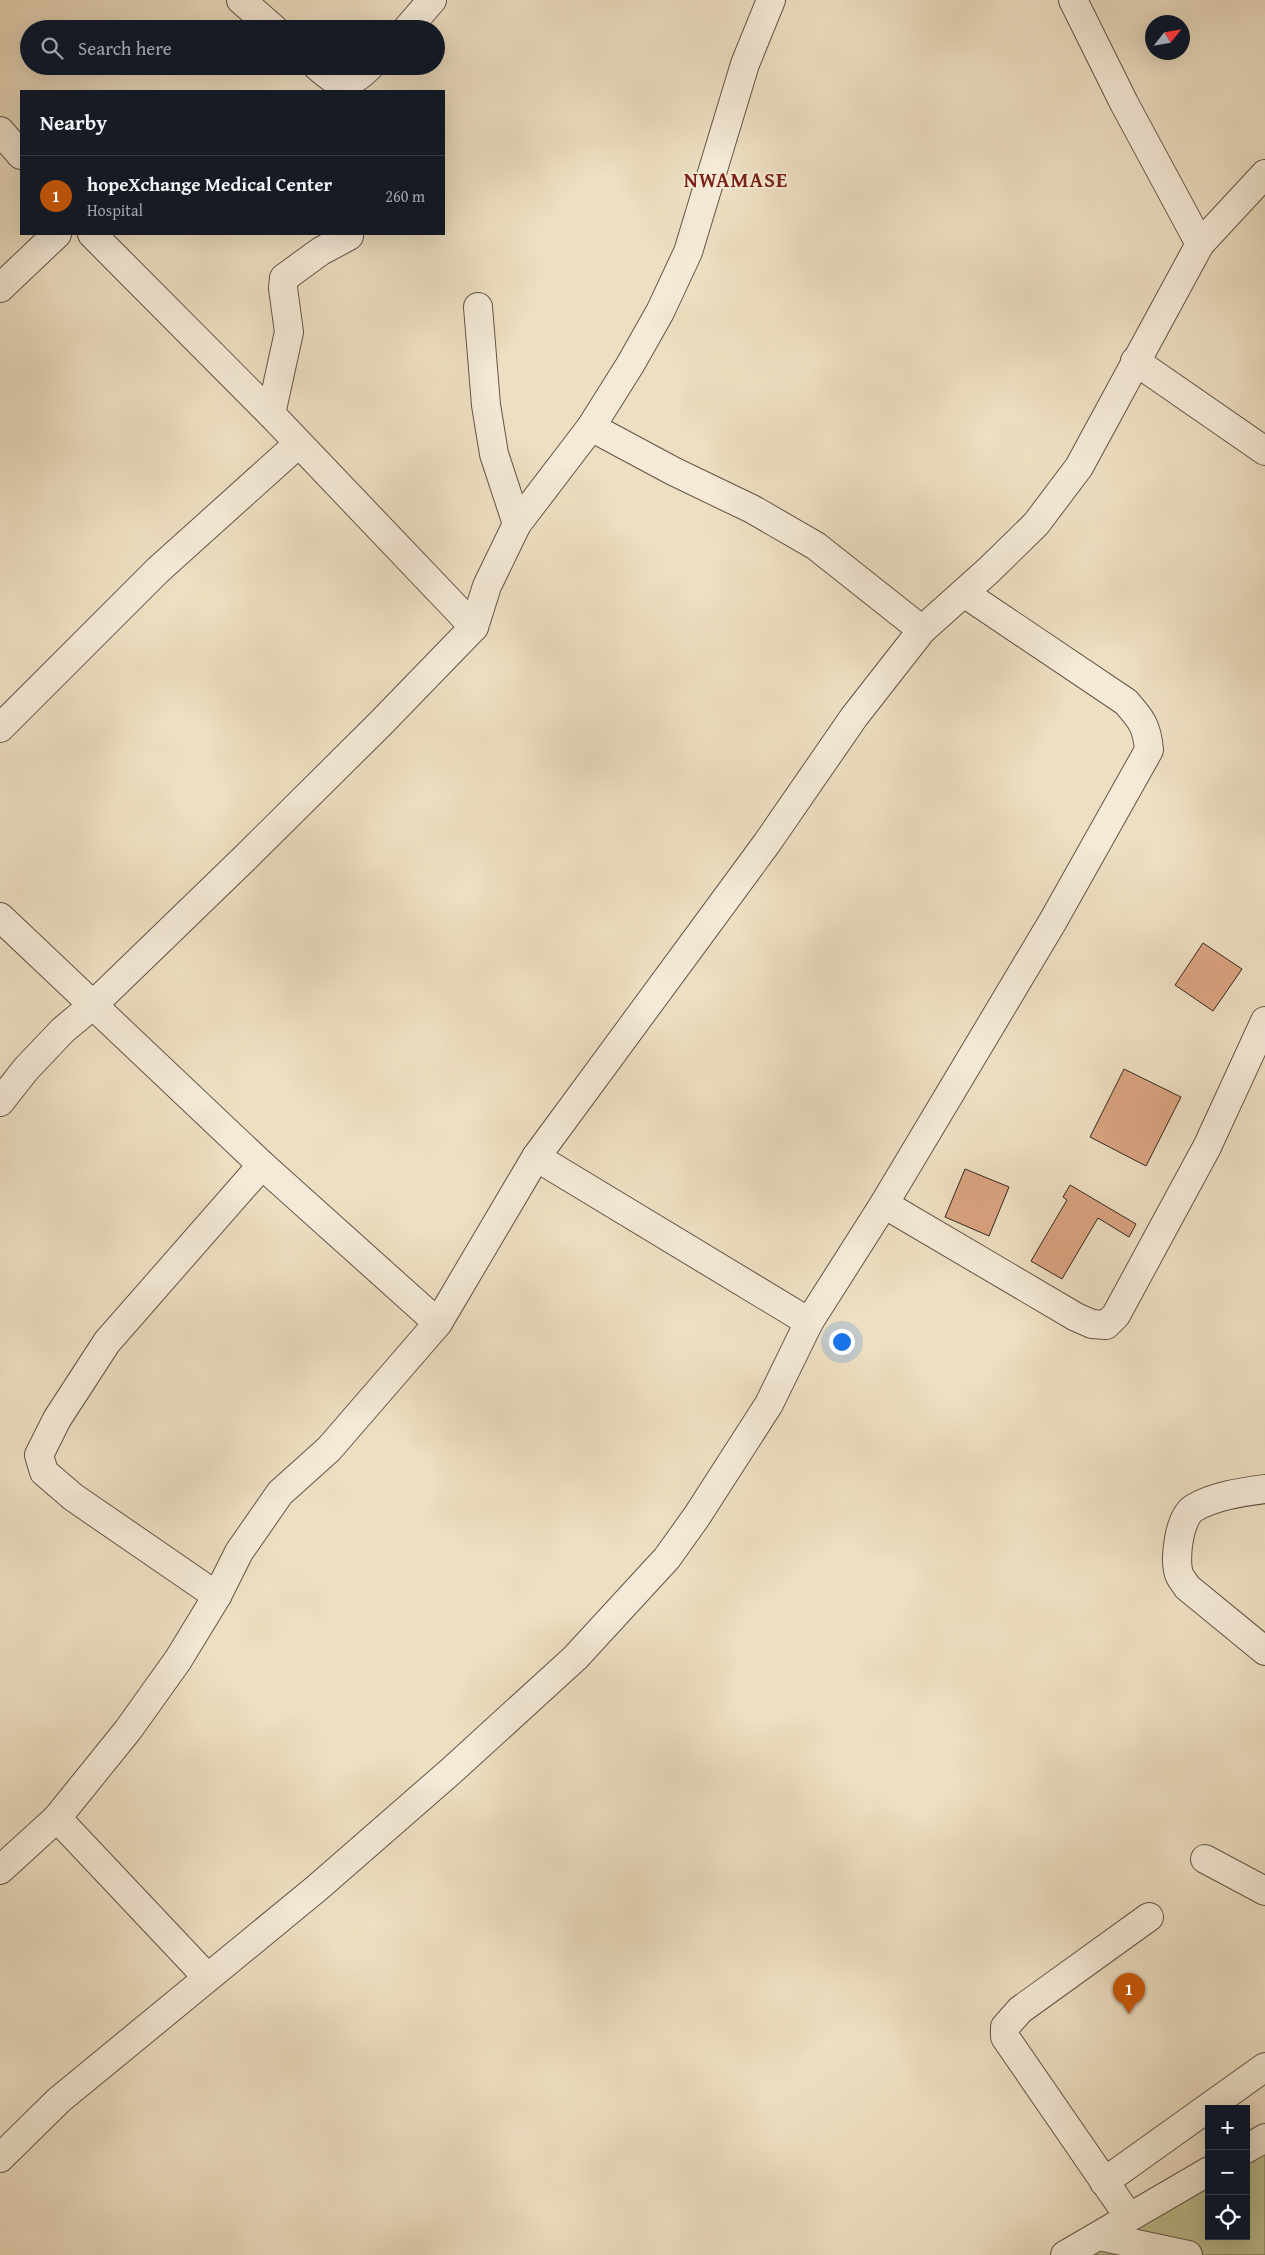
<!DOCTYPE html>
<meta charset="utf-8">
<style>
body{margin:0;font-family:"Gentium Book Plus",serif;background:#242831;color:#f1f3f6}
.controls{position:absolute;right:15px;bottom:15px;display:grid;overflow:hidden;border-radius:0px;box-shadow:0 5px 20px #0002}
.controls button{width:45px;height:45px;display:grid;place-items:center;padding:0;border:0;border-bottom:1px solid #363941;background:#171b24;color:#f1f3f6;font:25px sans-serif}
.compass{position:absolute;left:1145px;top:15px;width:45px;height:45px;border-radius:50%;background:#171b24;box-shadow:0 5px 20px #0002;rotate:59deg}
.you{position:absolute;left:841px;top:1341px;width:18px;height:18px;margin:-12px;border:4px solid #fff;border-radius:50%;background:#1a73e8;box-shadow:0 0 0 8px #1a73e833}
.badge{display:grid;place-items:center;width:32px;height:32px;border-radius:50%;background:#b45309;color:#fff;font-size:16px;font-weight:700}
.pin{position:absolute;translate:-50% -41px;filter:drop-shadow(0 1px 2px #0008)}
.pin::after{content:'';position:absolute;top:26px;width:18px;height:15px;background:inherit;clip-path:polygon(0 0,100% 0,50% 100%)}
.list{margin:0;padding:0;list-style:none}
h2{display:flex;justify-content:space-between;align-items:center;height:65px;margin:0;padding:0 20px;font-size:21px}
h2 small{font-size:16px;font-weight:400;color:#9ea1a6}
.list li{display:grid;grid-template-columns:32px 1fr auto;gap:15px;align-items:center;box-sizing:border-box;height:80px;padding:0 20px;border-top:1px solid #363941}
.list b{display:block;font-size:19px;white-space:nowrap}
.list p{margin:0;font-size:16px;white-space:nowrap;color:#9ea1a6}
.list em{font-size:16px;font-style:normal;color:#9ea1a6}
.icon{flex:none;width:28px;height:28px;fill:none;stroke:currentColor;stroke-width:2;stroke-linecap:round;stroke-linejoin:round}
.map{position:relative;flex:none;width:1265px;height:2255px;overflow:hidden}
.search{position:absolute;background:#171b24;box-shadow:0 5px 20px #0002;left:20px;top:20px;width:425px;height:55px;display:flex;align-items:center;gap:12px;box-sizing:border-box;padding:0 18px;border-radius:28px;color:#9ea1a6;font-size:19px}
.panel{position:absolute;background:#171b24;box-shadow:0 5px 20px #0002;left:20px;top:90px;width:425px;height:145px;border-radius:0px}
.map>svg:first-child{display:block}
.green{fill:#bec08f;stroke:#787358}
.building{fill:#dba481;stroke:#322620}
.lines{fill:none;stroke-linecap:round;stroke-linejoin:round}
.minor-casing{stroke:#615448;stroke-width:30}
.minor{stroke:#f4ead7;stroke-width:28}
.labels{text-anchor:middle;stroke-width:4;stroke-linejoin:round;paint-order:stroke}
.district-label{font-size:21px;font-weight:bold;letter-spacing:1px;fill:#7a1f14;stroke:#f4ead7}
</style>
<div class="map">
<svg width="1265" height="2255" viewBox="0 0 1265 2255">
<rect width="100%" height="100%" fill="#eedfc2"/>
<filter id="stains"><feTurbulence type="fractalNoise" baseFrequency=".004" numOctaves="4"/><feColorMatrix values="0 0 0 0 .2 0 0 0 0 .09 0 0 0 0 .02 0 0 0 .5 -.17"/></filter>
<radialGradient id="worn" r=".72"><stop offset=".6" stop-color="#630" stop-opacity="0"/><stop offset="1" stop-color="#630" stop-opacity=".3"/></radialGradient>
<polygon class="green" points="1265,2139 1265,2255 1090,2255 1209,2173 1209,2236 1246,2236 1246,2150"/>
<g class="building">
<polygon points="1203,943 1242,969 1213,1011 1175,985"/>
<polygon points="1124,1069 1181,1097 1146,1166 1090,1137"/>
<polygon points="965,1169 1009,1187 989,1236 945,1217"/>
<polygon points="1070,1185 1136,1224 1129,1237 1098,1218 1062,1279 1031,1261 1067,1200 1063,1197"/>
</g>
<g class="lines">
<defs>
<g id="minor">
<polyline points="241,0 274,29"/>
<polyline points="1073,0 1124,103 1200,244"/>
<polyline points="407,29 432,0"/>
<path d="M317,66C339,86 348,88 370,66"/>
<polyline points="0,131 21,155"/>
<polyline points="92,234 271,414 474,627"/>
<polyline points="0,288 57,234"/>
<polyline points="478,307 486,405 494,454 517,524"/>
<polyline points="1135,361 1265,451"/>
<polyline points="271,414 289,332 283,288 284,278 321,251 349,236"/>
<polyline points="591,427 673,471 752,509 816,546 922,630"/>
<polyline points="0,728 158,570 298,444"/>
<polyline points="0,917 262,1165 438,1323"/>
<polyline points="0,1102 26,1069 63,1030 92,1006 248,855 381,723 474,627 487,586 517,524 591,427 630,365 660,312 688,252 745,64 771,0"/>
<polyline points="536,1157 809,1322"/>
<polyline points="884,1204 1076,1317 1092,1324 1106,1325 1116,1315 1207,1147 1265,1021"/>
<path d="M1265,1489C1242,1492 1214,1496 1194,1508C1179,1517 1174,1559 1179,1574C1180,1578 1185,1583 1187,1587L1265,1651"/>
<polyline points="217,1596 73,1497 44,1472 39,1455 57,1419 107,1342 262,1165"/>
<polyline points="57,1818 207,1977"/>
<polyline points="1205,1859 1265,1891"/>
<polyline points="0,1870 57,1818 128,1730 178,1660 217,1596 239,1552 280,1493 329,1449 438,1323 536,1157 767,843 854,717 922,630 989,570 1036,524 1079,467 1200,244 1265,174"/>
<polyline points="1246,2149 1265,2138"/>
<path d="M0,2158L59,2100L317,1888L450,1772L575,1658L667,1558L697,1516L769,1404L809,1322L884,1204L1053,921L1149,750C1147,726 1141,719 1126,702L964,593"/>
<polyline points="1104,2182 1265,2067"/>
<polyline points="1129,2217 1005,2037 1005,2027 1020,2010 1149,1917"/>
<polyline points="1099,2236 1188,2255"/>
<polyline points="1065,2255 1209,2171"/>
</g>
</defs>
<use href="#minor" class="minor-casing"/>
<use href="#minor" class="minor"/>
</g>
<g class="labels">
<g class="district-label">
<text x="736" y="187">NWAMASE</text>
</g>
</g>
<rect width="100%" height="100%" filter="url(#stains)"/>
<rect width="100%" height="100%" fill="url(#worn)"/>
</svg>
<div class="controls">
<button>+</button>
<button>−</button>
<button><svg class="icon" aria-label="locate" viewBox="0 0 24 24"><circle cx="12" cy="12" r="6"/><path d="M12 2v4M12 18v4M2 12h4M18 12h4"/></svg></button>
</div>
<svg class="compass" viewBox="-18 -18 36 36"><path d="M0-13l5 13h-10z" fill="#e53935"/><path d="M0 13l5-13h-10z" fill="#9ea1a6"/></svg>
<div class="you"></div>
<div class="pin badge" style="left:1129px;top:2014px">1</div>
<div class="search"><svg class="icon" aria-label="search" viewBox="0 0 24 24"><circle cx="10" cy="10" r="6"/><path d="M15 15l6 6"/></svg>Search here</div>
<section class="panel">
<h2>Nearby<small></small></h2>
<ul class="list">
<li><span class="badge">1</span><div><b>hopeXchange Medical Center</b><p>Hospital</p></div><em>260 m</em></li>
</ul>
</section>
</div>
